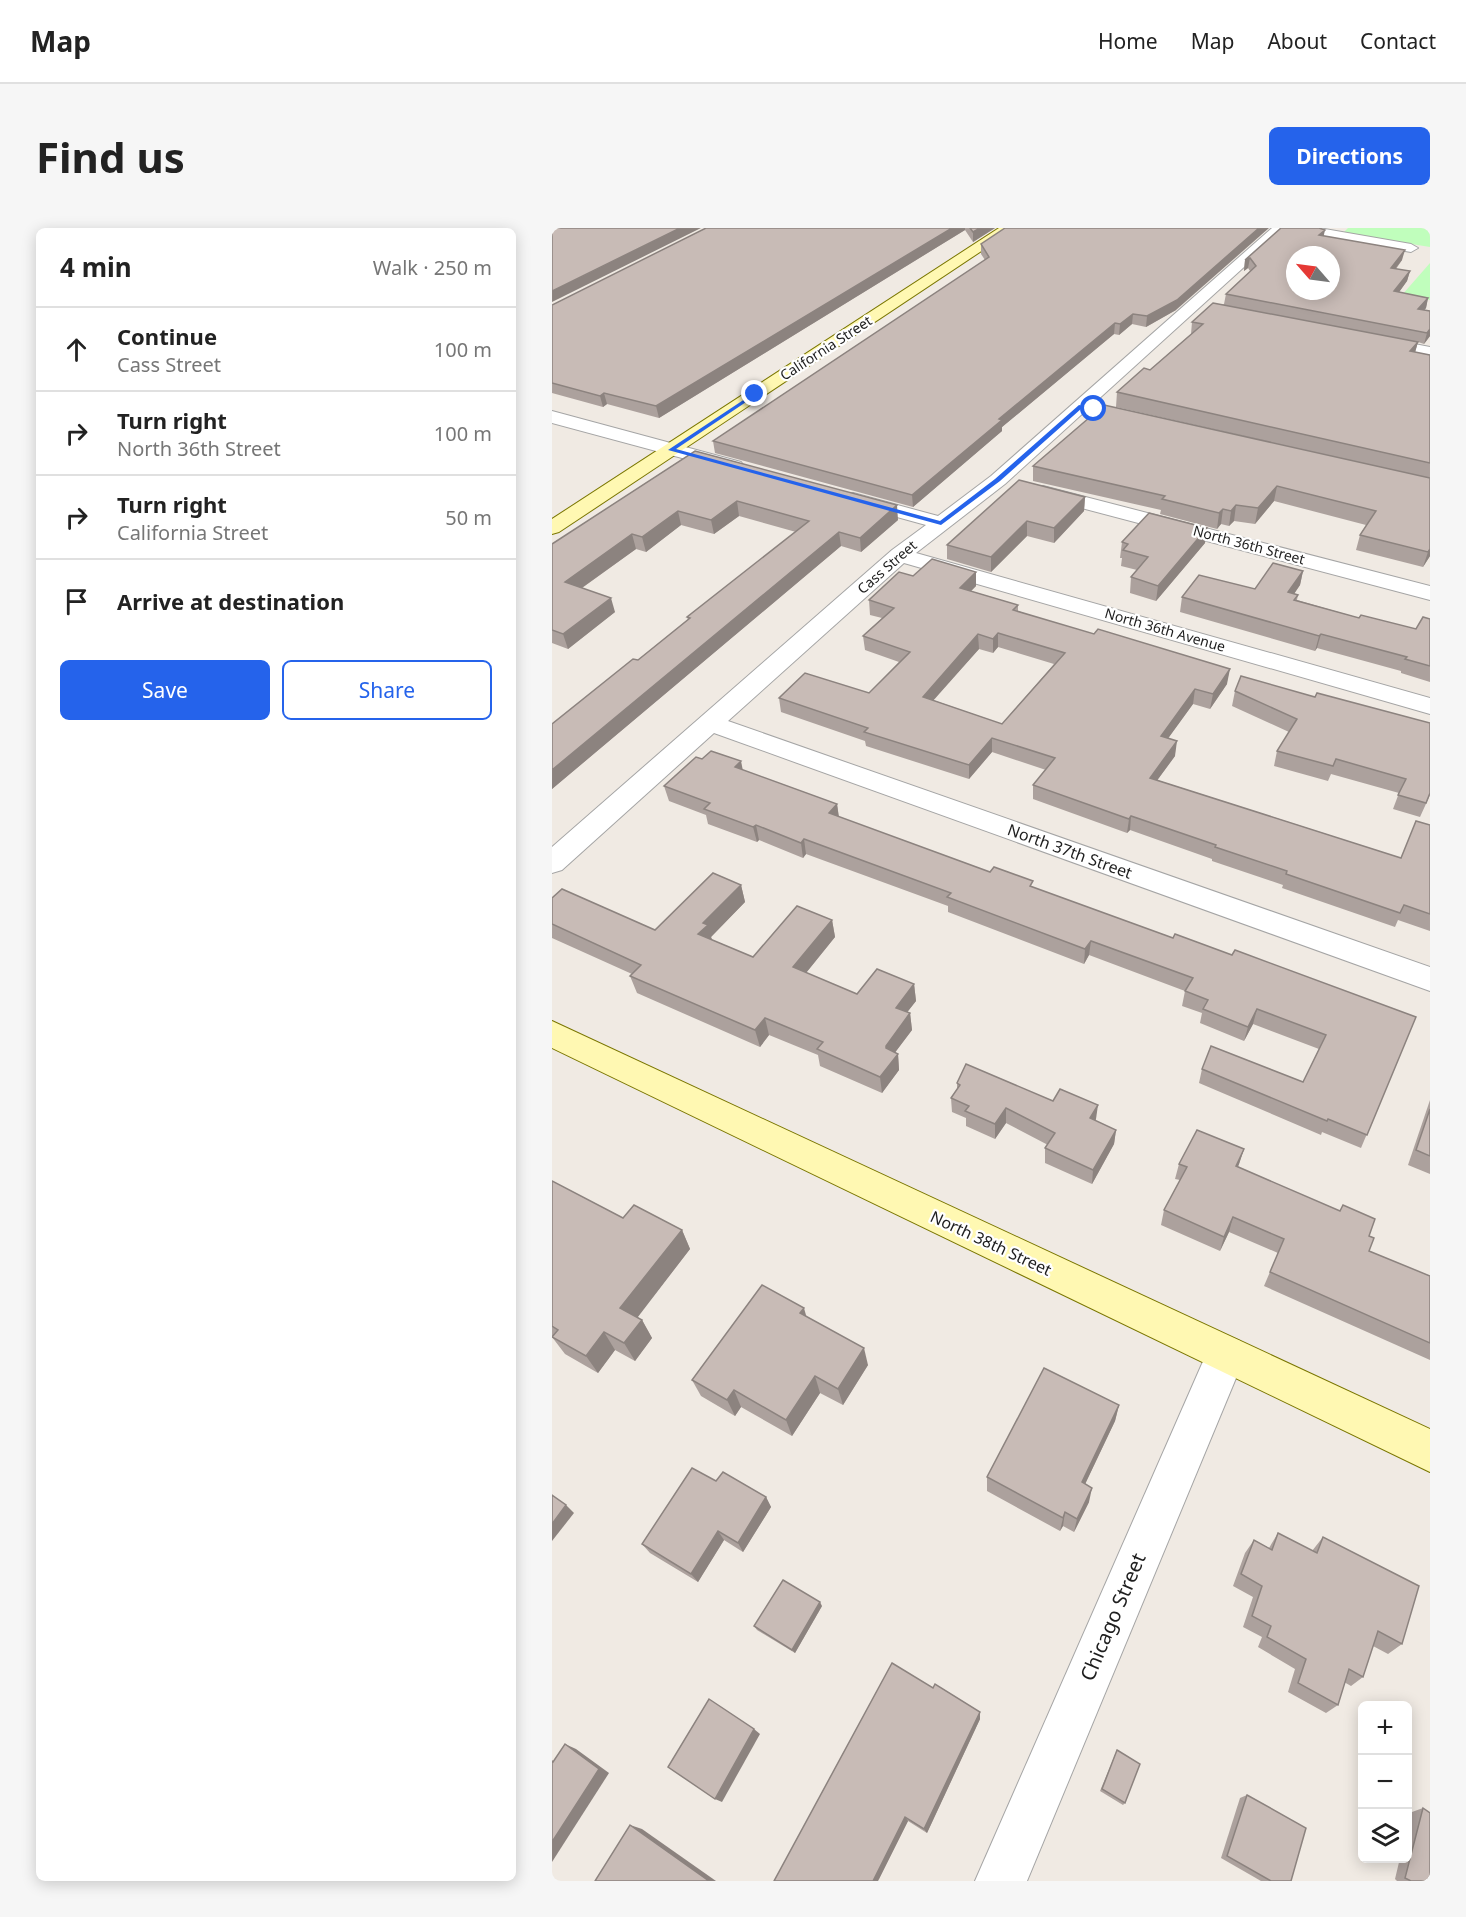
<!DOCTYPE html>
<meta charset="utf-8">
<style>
body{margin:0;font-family:"Noto Sans",sans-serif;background:#f6f6f6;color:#222}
.controls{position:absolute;right:18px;bottom:18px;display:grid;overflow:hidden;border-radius:9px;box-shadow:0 3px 15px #0003}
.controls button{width:54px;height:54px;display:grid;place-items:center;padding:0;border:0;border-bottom:2px solid #e0e0e0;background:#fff;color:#222;font:30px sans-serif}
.compass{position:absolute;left:734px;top:18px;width:54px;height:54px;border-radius:50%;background:#fff;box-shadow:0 3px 15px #0003;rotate:298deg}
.stop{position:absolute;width:18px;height:18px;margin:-14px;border:4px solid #2563eb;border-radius:50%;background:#fff}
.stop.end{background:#2563eb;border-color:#fff;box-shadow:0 2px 6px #0008}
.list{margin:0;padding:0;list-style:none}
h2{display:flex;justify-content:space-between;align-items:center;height:78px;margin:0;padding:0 24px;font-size:26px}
h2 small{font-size:20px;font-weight:400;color:#767676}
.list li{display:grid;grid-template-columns:39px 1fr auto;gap:18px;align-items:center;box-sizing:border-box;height:84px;padding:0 24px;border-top:2px solid #e0e0e0}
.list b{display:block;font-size:22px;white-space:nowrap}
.list p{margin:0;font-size:20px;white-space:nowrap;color:#767676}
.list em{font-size:20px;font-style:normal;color:#767676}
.actions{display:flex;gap:12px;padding:18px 24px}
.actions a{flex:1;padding:14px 0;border:2px solid #2563eb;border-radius:9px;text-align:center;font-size:21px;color:#2563eb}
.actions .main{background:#2563eb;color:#fff}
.icon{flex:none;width:33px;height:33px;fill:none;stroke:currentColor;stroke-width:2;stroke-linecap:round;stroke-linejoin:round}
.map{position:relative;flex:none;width:878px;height:1653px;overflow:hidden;border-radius:9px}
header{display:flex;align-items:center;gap:36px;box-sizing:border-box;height:84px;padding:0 30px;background:#fff;border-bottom:2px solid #e0e0e0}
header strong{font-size:28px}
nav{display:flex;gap:33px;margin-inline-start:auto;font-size:21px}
.intro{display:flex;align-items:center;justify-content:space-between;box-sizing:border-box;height:144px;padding:0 36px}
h1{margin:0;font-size:42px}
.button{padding:15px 27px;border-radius:9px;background:#2563eb;color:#fff;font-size:21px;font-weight:700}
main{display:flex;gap:36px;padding:0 36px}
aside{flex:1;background:#fff;border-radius:9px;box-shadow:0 3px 15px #0003}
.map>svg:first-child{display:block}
.park{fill:#c0febc}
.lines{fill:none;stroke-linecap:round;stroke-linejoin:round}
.street-casing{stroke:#a5a5a5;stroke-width:2}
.secondary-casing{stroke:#7a7600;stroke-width:2}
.street{fill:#fff;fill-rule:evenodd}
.secondary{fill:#fff8b2;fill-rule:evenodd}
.wall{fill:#aca19d;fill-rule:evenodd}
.shaded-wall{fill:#8c837f}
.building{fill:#c8bbb6;stroke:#8c837f;stroke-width:1.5;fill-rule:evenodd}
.route{fill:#2563eb}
.labels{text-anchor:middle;stroke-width:4.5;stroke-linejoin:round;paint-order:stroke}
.far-street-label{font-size:14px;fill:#1e1e1e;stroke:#fff}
.street-label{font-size:16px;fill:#1e1e1e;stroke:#fff}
.near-street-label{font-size:20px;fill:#1e1e1e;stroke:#fff}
</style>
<header>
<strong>Map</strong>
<nav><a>Home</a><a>Map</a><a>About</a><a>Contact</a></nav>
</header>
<div class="intro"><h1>Find us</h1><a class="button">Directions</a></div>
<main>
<aside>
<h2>4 min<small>Walk · 250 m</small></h2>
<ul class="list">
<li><svg class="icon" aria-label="ahead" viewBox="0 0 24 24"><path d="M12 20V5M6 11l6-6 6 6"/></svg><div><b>Continue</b><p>Cass Street</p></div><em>100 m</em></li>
<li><svg class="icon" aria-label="right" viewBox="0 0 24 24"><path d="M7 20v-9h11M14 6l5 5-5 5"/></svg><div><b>Turn right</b><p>North 36th Street</p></div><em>100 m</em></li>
<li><svg class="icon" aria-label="right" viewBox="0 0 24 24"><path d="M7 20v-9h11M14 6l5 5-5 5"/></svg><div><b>Turn right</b><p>California Street</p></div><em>50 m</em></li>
<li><svg class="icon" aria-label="arrive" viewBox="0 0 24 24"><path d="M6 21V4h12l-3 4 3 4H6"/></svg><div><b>Arrive at destination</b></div></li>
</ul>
<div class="actions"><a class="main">Save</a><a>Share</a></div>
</aside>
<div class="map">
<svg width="878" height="1653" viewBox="0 0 878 1653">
<rect width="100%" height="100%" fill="#f0eae3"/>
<g class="park">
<polygon points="796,0 878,0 878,19 791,5"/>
<polygon points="878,35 878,72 850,67"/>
</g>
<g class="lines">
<defs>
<g id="street">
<polygon points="720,0 767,0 859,16 866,20 859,24 742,4 735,0 453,256 364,325 878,470 878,486 352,335 176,493 878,739 878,763 162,505 10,642 0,645 0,619 340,322 374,297 294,275 291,271 294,267 301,265 386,288 439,248"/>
<polygon points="821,108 878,119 878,129 815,117 813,113"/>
<polygon points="0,183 189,234 192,238 182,244 0,195"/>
<polygon points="491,258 878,358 878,372 484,268 481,264 484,260"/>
<polygon points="674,1107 688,1113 694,1126 475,1653 423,1653 660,1113"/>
</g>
<g id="secondary">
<polygon points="447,0 464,0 7,304 0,306 0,291"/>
<polygon points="0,793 878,1201 878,1244 0,820"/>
</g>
</defs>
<use href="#street" class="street-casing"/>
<use href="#secondary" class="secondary-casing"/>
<use href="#street" class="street"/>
<use href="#secondary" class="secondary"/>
</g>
<g class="wall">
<polygon points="154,0 443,0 421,14 413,2 107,190 55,176 51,179 0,165 0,77"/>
<polygon points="729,0 772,8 850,32 844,41 858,43 855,53 847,64 876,70 874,80 872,82 878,108 872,116 866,114 863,124 878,127 878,328 871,339 804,322 808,307 814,297 722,273 703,296 682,293 677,298 669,296 665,301 608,286 609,282 481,253 481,238 805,234 564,179 565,164 598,142 639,106 640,94 672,76 674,66 698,43 696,40 692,43 693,32"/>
<polygon points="429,16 624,82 594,99 580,96 567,107 562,106 450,199 450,203 361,279 163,225 161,213 433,32 429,26"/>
<polygon points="143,223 346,292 309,324 289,318 0,561 0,496 86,432 136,392 135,389 244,304 187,288 162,306 129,297 94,324 84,321 30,360 63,384 16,421 0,415 0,316"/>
<polygon points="533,269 532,283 502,315 475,308 439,344 395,331 395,317"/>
<polygon points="570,314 653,315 604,373 578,365 579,349 585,342 569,338 570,330 568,330"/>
<polygon points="751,343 748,357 742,366 746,367 745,372 807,390 864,401 878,391 878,454 849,445 849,443 765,420 763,423 628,384 630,369 703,361"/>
<path d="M424,344V358L419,363L466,377V383L675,456L658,481L641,476L616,510L623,528L605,552L849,630L878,597V703L846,692L843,699L730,660L731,657L660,633V631L578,602L575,605L481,571V557L494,542L440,524L417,551L314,518L313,513L229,484L227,470L317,465L347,434L313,422L311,408L330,390L318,387L317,372L361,348ZM446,419L502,436L450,496L381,472L427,421L441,425Z"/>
<polygon points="683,463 763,469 878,567 868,589 841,581 847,565 779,546 776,553 722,538 725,523 737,504 680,478"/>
<polygon points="150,531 191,542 285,576 287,589 438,644 621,710 680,727 864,789 809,920 770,904 769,907 647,855 650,841 751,854 767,821 701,796 692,813 648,795 650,785 630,778 633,763 537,727 532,736 396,684 396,678 254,626 251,630 207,612 205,614 156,596 154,587 117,573 112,558"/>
<polygon points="189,657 193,674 159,709 160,712 201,729 280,692 283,709 254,745 305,766 362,756 364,773 355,784 358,785 360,802 343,824 346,826 347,842 330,865 268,838 266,827 217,807 208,819 85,765 78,748 80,746 0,710 0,670 103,702"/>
<polygon points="405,855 544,891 543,893 564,902 562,916 540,956 493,935 493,920 496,917 454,895 443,911 414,898 414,890 400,884 399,870 405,861"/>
<polygon points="878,872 878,946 856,937"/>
<polygon points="692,921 686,939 817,1008 817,1023 878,1048 878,1132 712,1058 726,1025 677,1004 668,1023 609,997 612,982 628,952 623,951 627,936"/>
<polygon points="0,953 71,990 130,1002 138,1021 85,1089 90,1092 100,1110 83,1133 63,1122 46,1145 13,1126 0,1109"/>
<polygon points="254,1089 316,1137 291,1177 268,1165 240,1208 189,1179 183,1188 149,1168 140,1152"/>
<polygon points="567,1177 563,1193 533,1256 537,1274 522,1304 511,1298 508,1303 435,1263 435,1249"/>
<polygon points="164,1253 214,1269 219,1279 191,1324 172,1312 146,1354 98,1325 90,1316"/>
<polygon points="726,1305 760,1323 771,1309 850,1416 836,1426 821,1418 811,1449 799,1458 792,1454 786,1477 774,1485 736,1464 743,1441 706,1419 710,1409 691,1399 701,1369 681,1358 693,1325 702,1312 717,1320"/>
<polygon points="270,1378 243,1425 205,1402 202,1398"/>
<polygon points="381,1460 428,1484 428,1491 375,1605 356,1593 326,1653"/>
<polygon points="565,1522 573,1575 571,1577 548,1563"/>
<polygon points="695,1567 739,1653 709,1653 669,1630 688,1570"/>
<polygon points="871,1580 878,1653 845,1653 843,1651 848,1630 855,1630 855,1600 860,1584"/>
</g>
<g class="shaded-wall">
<polygon points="128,0 149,0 0,74 0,63"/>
<polygon points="400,0 413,0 413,2 107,190 104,178"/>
<polygon points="428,0 443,0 421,14 421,4"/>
<polygon points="707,0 717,0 624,82 594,99 595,88"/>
<polygon points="773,2 771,11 767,7"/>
<polygon points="853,22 850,32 836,50 839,40"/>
<polygon points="698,30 696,40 692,43 693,32"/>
<polygon points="858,43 855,53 840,74 842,63"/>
<polygon points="876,70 874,80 864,92 866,81"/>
<polygon points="581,86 580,96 567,107 568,96"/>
<polygon points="563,95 562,106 450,199 450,203 361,279 360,267 447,191"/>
<polygon points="878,101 878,108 872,116 875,105"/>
<polygon points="866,114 862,128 858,123"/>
<polygon points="52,165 55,176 51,179 48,168"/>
<polygon points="725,258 722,273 703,296 706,280"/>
<polygon points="533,269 532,283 502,315 502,300"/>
<polygon points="185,273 187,288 162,306 159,292"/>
<polygon points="345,277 346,292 309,324 308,310"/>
<polygon points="684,277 682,293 677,298 679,283"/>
<polygon points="671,281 669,296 665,301 667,285"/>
<polygon points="126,283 129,297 94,324 90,309"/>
<polygon points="475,293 475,308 439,344 439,329"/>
<polygon points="655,300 653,315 604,373 606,358"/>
<polygon points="287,304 289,318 0,561 0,542"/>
<polygon points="80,306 84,321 17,369 13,354"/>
<polygon points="878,321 878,328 871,339 876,324"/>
<polygon points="751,343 748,357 733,379 736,364"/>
<polygon points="424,344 424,358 408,374 408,360"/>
<polygon points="59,370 63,384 16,421 11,406"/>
<polygon points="446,405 446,419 441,425 441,411"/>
<polygon points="426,406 427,421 372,483 371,469"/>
<polygon points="769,406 765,420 763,423 767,408"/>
<polygon points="678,441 675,456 658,481 661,466"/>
<polygon points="643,461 641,476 607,523 609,508"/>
<polygon points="440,510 440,524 417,551 417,537"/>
<polygon points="625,513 623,528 596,565 598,550"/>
<polygon points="189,533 192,548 183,539"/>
<polygon points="285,576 287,591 277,585"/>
<polygon points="579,588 578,602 575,605 577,591"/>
<polygon points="204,597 207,612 205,614 201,599"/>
<polygon points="252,611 254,626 251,630 249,615"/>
<polygon points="189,657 193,674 159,709 161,714 146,706 151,695"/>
<polygon points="280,692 283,709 245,756 241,739"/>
<polygon points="539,713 537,727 532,736 533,721"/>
<polygon points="362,756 364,773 346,796 344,780"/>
<polygon points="705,781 701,796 692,813 696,799"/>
<polygon points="358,785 360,802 336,834 334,818"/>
<polygon points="213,790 217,807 208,819 203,802"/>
<polygon points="346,826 347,842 330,865 328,849"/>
<polygon points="546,877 544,891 536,905 538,890"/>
<polygon points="454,880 454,895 443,911 443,896"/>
<polygon points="564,902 562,916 540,956 541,942"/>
<polygon points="692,921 687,936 679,953 684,938"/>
<polygon points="681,989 677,1004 668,1023 672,1009"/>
<polygon points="130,1002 138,1021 79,1098 68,1080"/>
<polygon points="252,1080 257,1098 248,1085"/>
<polygon points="90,1092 100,1110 83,1133 72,1115"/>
<polygon points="52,1104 63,1122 46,1145 34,1128"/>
<polygon points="312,1120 316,1137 291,1177 286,1161"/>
<polygon points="263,1148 268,1165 240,1208 234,1192"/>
<polygon points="182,1162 189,1179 183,1188 175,1172"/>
<polygon points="567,1177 563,1193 527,1269 530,1254"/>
<polygon points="540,1260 537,1274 522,1304 525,1291"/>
<polygon points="214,1269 219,1279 191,1324 186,1315"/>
<polygon points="14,1277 22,1285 0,1313 0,1296"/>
<polygon points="513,1284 511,1298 508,1303 511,1290"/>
<polygon points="166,1303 172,1312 146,1354 139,1346"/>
<polygon points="268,1374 270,1378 243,1425 240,1422"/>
<polygon points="428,1484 428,1491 375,1605 372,1601"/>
<polygon points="202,1501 208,1506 170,1574 163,1571"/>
<polygon points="13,1516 24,1521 57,1545 0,1634 0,1614"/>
<polygon points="353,1589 356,1593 326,1653 321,1653"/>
<polygon points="78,1597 90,1601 164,1653 157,1653"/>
</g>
<g class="building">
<polygon points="0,0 128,0 0,63"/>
<polygon points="154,0 400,0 104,178 52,165 48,168 0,155 0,77"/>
<polygon points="418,0 428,0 421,4"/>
<polygon points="453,0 707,0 625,72 595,88 581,86 568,96 563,95 447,191 450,192 360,267 161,213 437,29 429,16"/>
<path d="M729,0H767L773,2L767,7L853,22L839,40L858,43L842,63L876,70L866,81L878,83V101L875,105L674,66L704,38L698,30L693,32ZM743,27H779V63H743Z"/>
<polygon points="661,75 866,114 858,123 878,127 878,235 565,164 592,140 598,142 651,96 640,94"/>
<polygon points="552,177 878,250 878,321 876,324 808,307 824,283 725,258 706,280 684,277 679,283 671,281 667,285 610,271 613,268 481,238"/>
<polygon points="143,223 345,277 308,310 287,304 0,542 0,496 81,431 86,432 138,390 135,389 257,293 185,273 159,292 126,283 90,309 80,306 13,354 59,370 11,406 0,402 0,316"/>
<polygon points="467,252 533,269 502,300 475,293 439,329 395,317"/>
<polygon points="597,285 655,300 606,358 579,349 596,329 571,322 576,316 570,314"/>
<path d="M380,331L424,344L408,360L466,377L461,382L542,406L546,401L678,441L661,466L643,461L609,508L625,513L598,550L849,630L864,593L878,597V686L852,677L848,685L734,646L735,643L663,619L664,617L579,588L577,591L481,557L503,530L440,510L417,537L312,504L316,500L227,470L253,445L317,465L358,424L311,408L342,380L317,372L347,344L361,348ZM446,405L513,425L450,496L371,469L426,406L441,411Z"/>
<polygon points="721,335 751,343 736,364 746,367 742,372 807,390 809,387 864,401 871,389 878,391 878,438 853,431 855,429 769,406 767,408 630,369 647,347 703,361"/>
<polygon points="689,448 763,469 765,465 878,495 878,565 874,575 846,567 854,551 784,531 781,538 725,523 745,491 683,463"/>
<polygon points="159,523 189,533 183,539 285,576 277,585 438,644 442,639 481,653 478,658 621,710 623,706 680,727 683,722 864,789 815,907 776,891 775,893 650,841 659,818 751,854 774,807 705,781 696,799 651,781 656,772 633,763 641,750 539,713 533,721 395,669 399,665 252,611 249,615 204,597 201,599 152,581 158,575 112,558 144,529 150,531"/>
<polygon points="161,645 189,657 151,695 156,697 146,706 201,729 245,678 280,692 241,739 305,766 325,741 362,756 344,780 358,785 334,818 334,820 346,826 328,849 265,821 271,814 213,790 203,802 78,748 89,737 0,696 0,670 10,661 103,702"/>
<polygon points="414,836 501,873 508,861 546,877 538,890 564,902 541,942 493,920 503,905 454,880 443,896 413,883 417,878 399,870 408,857 405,855"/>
<polygon points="878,881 878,928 864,922"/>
<polygon points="645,902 692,921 684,938 788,983 791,977 823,991 817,1008 822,1010 817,1023 878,1048 878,1115 718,1044 732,1011 681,989 672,1009 612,982 635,939 627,936"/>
<polygon points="0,953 71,990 82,977 130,1002 68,1080 90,1092 72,1115 52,1104 34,1128 0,1109 6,1102 0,1098"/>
<polygon points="210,1057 252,1080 248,1085 312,1120 286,1161 263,1148 234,1192 182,1162 175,1172 140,1152"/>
<polygon points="492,1140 567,1177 530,1254 540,1260 525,1291 513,1284 511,1290 435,1249"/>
<polygon points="140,1240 164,1253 171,1244 214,1269 186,1315 166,1303 139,1346 90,1316"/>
<polygon points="0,1267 14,1277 0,1296"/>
<polygon points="726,1305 765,1325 771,1309 867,1358 850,1416 826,1403 811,1449 797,1441 786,1477 746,1455 754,1431 715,1409 719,1398 700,1388 710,1358 689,1346 702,1312 720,1322"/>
<polygon points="231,1352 268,1374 240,1422 202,1398"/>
<polygon points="340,1435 381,1460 383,1456 428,1484 372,1601 353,1589 321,1653 222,1653"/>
<polygon points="157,1471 202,1501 163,1571 116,1539"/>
<polygon points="13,1516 47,1541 0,1614 0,1533 1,1534"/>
<polygon points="565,1522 588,1536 573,1575 550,1561"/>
<polygon points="695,1567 754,1600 739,1653 719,1653 675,1628"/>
<polygon points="871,1580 878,1585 878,1653 859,1653 853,1650"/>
<polygon points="78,1597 157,1653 43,1653"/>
</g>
<polygon class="route" points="202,165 206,166 124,221 388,293 443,251 527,177 545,181 530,180 448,253 389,297 116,222"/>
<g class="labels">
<g class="far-street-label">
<text transform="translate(274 120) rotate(-33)" y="5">California Street</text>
<text transform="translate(697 317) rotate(15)" y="5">North 36th Street</text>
<text transform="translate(335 339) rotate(-41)" y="5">Cass Street</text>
<text transform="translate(613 402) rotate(16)" y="5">North 36th Avenue</text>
</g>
<g class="street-label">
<text transform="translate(518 623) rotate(20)" y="6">North 37th Street</text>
<text transform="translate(439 1015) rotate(25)" y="6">North 38th Street</text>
</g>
<g class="near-street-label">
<text transform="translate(561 1389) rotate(-67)" y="7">Chicago Street</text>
</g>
</g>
</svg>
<div class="controls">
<button>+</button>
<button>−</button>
<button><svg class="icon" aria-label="layers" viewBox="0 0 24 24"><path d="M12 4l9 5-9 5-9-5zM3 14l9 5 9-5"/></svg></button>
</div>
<svg class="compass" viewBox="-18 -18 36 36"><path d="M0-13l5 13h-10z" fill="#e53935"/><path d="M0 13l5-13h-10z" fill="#767676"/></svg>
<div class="stop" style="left:542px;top:181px"></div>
<div class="stop end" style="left:203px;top:166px"></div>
</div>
</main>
